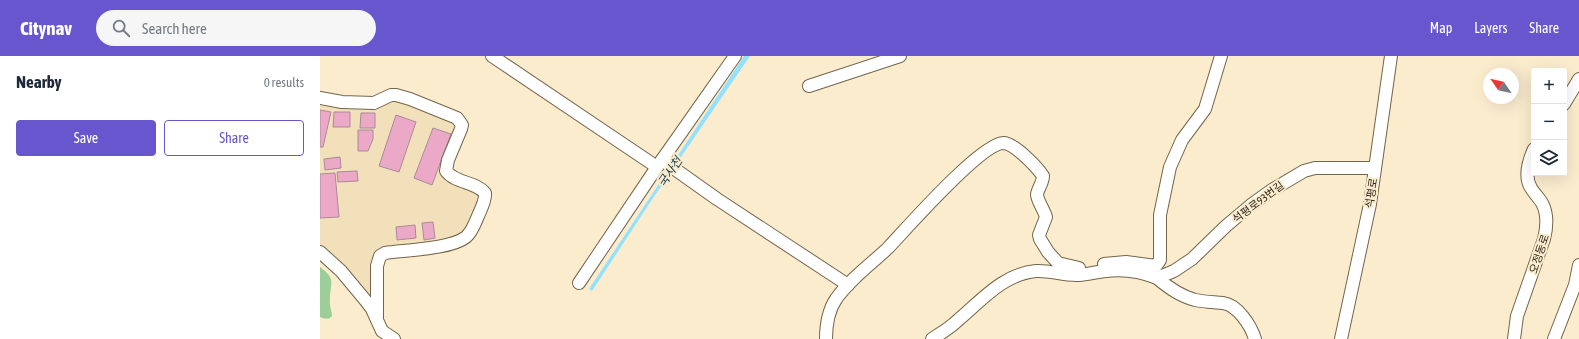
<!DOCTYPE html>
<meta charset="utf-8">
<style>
body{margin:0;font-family:"Asap Condensed","Noto Sans KR",sans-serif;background:#f6f6f7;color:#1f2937}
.controls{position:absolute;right:12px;top:12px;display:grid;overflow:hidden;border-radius:4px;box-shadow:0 4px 16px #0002}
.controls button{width:36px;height:36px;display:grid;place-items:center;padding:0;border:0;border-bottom:1px solid #e0e1e3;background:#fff;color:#1f2937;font:20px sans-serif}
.compass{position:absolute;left:1163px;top:12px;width:36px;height:36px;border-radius:50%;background:#fff;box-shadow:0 4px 16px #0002;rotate:304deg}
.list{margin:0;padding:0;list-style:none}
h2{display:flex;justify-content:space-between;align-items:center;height:52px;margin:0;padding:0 16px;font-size:17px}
h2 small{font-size:13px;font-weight:400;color:#747a83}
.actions{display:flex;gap:8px;padding:12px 16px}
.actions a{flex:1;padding:9px 0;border:1px solid #6856cf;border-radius:4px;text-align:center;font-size:14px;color:#6856cf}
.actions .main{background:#6856cf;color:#fff}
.icon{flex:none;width:22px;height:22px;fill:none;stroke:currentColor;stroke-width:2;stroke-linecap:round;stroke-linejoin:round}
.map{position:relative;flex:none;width:1259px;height:283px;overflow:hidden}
header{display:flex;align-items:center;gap:24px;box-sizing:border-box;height:56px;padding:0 20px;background:#6856cf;color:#fff}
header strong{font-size:19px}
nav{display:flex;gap:22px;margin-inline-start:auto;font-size:14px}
.search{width:280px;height:36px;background:#f6f6f7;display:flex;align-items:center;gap:10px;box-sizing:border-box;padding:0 14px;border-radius:22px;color:#747a83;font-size:15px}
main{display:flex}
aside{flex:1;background:#fff}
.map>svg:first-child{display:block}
.built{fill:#f2e0bb}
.forest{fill:#9dcd99}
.water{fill:#92e1ff}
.building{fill:#eca9c7;stroke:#a98a97}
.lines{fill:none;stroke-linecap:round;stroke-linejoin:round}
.minor-casing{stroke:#72654b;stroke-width:14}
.minor{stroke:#fff;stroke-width:12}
.labels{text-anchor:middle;stroke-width:4;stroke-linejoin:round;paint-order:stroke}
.street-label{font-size:11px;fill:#2c271c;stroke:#fbecce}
.water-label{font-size:12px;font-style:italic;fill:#1c404d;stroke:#fbecce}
</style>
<header>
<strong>Citynav</strong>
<div class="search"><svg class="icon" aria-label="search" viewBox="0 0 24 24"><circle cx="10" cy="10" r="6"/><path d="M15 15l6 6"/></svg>Search here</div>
<nav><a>Map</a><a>Layers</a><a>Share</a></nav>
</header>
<main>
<aside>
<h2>Nearby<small>0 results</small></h2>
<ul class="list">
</ul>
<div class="actions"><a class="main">Save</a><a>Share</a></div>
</aside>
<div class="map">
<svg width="1259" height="283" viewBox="0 0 1259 283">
<rect width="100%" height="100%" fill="#fbecce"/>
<polygon class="built" points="76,44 138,65 124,109 162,137 150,171 139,181 67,193 52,243 0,192 0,48 55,51 61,50"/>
<path class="forest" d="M0,211C17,224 10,226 10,244C9,250 12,254 12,260C9,264 5,263 0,261Z"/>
<polygon class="water" points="424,0 430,0 333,142 272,235 269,233"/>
<g class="building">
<polygon points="0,54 11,56 3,91 0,91"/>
<polygon points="14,56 30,56 30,71 13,71"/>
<polygon points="41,57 55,57 55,72 40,72"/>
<polygon points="76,59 96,66 79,116 59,110"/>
<polygon points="113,72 131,78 112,129 94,122"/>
<polygon points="38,74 53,74 53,83 48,95 38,95"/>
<polygon points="20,101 21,112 5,114 4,103"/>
<polygon points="37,115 38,125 18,126 17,116"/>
<polygon points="15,117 19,161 0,162 0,118"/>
<polygon points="113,166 115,182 104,184 102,167"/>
<polygon points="95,169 96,182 77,184 76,171"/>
</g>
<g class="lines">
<defs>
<g id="minor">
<polyline points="172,0 337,111"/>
<polyline points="489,30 580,0"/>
<path d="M0,42L22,46L54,47L71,39H76L90,43L137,62L142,69L141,73L128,104L126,115C136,128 155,125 165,137C166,144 161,153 158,160C155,167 152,176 146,181C131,193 86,194 65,197L60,200L57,210V263"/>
<polyline points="1244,48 1259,23"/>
<polyline points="342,104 397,143 528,229"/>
<polyline points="0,196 21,215 46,245 52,253 62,275 74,283"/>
<polyline points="784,208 806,206 836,210 840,204 840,159 850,111 862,84 885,53 901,0"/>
<path d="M837,222C849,232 860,240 875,244C885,246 893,246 903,247C918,249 931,270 935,283"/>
<polyline points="259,227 337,111 415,0"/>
<path d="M506,283C506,269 508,255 516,243C530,223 551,208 568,192C586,173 662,86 684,87C695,88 717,111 723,120C723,127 717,134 717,139C718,146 724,154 726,161L719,179L720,183L728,196L738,207L759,212"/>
<path d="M612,283C621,277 630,272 637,265C661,245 683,218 716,215C730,214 744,220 759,219C768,218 777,216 786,215C803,213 822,216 837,222L854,215L872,203L906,170L931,149L952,134L984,115L995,112H1055"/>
<polyline points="1021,283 1050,148 1071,0"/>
<path d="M1194,283L1197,260L1224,183C1227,171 1228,158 1222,147C1219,142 1214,137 1211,132C1204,121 1209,104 1214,93"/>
<polyline points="1234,283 1255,229 1259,209"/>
</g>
</defs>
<use href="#minor" class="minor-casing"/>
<use href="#minor" class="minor"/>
</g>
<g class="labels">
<g class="street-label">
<text transform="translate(1051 137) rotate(-81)" y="4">석평로</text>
<text transform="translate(938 146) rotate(-37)" y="4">석평로93번길</text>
<text transform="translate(1219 198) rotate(-72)" y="4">오정동로</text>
</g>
<g class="water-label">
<text transform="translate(350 116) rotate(-56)" y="4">국사천</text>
</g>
</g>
</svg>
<div class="controls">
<button>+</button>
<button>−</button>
<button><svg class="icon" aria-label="layers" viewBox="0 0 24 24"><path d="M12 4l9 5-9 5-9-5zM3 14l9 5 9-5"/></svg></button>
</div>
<svg class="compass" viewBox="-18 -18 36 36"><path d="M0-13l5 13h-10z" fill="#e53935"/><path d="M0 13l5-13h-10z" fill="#747a83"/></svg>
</div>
</main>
